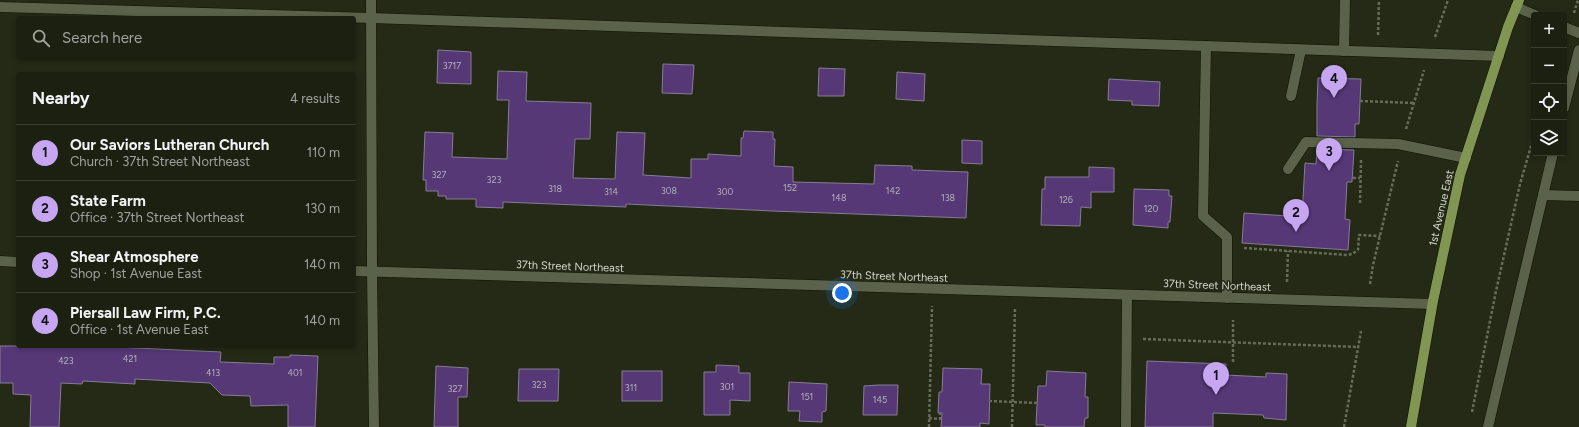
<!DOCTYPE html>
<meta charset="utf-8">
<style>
body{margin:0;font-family:Figtree,sans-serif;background:#282d1e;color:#f1f3f6}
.controls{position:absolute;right:12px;top:12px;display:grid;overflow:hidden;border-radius:4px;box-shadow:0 2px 6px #0003}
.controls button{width:36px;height:36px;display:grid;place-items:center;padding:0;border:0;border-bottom:1px solid #393e30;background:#1b2010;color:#f1f3f6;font:20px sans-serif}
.you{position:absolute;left:842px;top:293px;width:14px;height:14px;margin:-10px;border:3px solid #fff;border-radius:50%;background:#1a73e8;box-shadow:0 0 0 6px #1a73e833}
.badge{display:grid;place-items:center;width:26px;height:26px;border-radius:50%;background:#c6a6f0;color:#111;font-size:13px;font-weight:700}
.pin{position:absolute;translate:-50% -33px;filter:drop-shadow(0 1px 2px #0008)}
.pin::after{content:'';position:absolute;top:21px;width:14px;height:12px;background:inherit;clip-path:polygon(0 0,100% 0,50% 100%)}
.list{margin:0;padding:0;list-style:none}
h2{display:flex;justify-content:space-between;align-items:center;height:52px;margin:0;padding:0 16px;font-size:17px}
h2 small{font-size:13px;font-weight:400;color:#a0a39f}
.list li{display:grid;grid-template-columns:26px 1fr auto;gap:12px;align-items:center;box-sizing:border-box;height:56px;padding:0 16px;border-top:1px solid #393e30}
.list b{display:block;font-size:15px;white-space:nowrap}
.list p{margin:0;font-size:13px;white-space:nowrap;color:#a0a39f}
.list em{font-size:13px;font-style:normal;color:#a0a39f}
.icon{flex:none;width:22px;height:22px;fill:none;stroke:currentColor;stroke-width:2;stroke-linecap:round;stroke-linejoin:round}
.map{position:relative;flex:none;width:1579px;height:427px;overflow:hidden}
.search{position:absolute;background:#1b2010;box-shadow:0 2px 6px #0003;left:16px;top:16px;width:340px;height:44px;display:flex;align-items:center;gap:10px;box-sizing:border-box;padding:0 14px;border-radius:4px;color:#a0a39f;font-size:15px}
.panel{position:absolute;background:#1b2010;box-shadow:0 2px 6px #0003;left:16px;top:72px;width:340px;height:276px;border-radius:4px}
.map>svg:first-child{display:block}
.building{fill:#563877;stroke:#867c93}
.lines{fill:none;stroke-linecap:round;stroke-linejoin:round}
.service-casing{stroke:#0d1302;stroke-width:11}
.minor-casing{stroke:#0d1302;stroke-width:11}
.tertiary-casing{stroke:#0d1302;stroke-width:11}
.primary-casing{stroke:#0d1302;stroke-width:11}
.path{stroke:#666c5a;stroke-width:2.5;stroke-dasharray:3 2;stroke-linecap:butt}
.service{stroke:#5a624b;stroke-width:10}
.minor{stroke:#5a624b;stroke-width:10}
.tertiary{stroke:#5a624b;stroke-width:10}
.primary{stroke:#819653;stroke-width:10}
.labels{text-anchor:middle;stroke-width:3;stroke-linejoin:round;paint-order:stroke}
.number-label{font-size:9px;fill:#b5b2b8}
.street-label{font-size:11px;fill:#d5dacd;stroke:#242a16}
</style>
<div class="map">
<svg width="1579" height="427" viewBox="0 0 1579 427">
<rect width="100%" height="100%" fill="#242a16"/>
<g class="building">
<polygon points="438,50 471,52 471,84 437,83"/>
<polygon points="663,64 694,65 692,94 662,93"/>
<polygon points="819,68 845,69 844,96 818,96"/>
<polygon points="498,71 527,72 526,101 591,103 590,139 575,139 573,178 615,179 617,132 645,133 643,175 691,178 691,159 708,159 708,154 741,156 741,138 743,138 744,131 773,132 773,139 775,139 774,166 793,167 793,182 874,184 875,165 912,166 912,170 968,172 966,218 772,211 626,204 626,207 503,202 503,208 476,207 476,199 446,199 446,196 438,196 438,191 426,191 426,180 423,180 425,132 453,133 452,157 507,159 509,100 497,100"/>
<polygon points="897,72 925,74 924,101 896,99"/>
<polygon points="1318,78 1361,79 1359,124 1355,124 1355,137 1317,136 1317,105"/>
<polygon points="1109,79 1160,82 1159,106 1132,105 1132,101 1108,100"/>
<polygon points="962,140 982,141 982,164 962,163"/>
<polygon points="1317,149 1354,150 1352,182 1347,182 1345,219 1350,220 1348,250 1242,243 1244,213 1302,217 1305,163 1316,164"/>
<polygon points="1089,167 1114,168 1114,192 1091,192 1091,208 1081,207 1080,226 1041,225 1042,189 1045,189 1045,177 1089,177"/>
<polygon points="1134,189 1169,190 1169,196 1172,196 1170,222 1168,222 1168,228 1133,225"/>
<polygon points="0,346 93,346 221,352 220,362 274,364 274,357 290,357 290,355 318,356 315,427 288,427 288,405 251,406 250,396 222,395 210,383 135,379 135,384 83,381 82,384 61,383 59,427 30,427 31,395 13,394 13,383 0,383"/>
<polygon points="1147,361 1226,364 1226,375 1266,377 1266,373 1287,374 1286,420 1264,418 1263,415 1213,413 1213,427 1145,427"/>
<polygon points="716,365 739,366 739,373 750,373 750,401 730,400 730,415 704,415 704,372 716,372"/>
<polygon points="436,366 468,368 467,397 458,397 458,427 434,427"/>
<polygon points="943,368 982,369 981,384 990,384 989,424 980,423 980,427 941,427 942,413 938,413 939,392 942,392"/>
<polygon points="519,369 559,369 558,401 518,401"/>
<rect x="622" y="371" width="40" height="30"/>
<polygon points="1047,371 1086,373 1085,397 1088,397 1088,418 1085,418 1084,427 1045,427 1045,425 1036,425 1038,386 1046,386"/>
<polygon points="789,382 827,384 826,411 822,412 822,422 799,421 800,411 788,411"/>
<polygon points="878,385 898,385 897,415 863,415 864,386"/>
</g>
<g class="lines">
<defs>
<g id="service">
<polyline points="0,7 371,18 1499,56"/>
<polyline points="1516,7 1535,15"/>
<polyline points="1564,27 1579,33"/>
<polyline points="1206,46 1203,216 1227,237 1227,298"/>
<polyline points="1344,51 1345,0"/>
<polyline points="1291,96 1301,50"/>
<polyline points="1564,108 1579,50"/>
<polyline points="1288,169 1306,142 1398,144 1466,158"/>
<polyline points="1543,195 1579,196"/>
<polyline points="1126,427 1127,295"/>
<polyline points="1488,427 1553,153"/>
</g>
<g id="minor">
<polyline points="0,261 18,262"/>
<polyline points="354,271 1432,304"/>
</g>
<polyline id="tertiary" points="371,0 372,271 374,427"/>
<polyline id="primary" points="1411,427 1433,301 1460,175 1508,27 1519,0"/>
</defs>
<use href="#service" class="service-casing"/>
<use href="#minor" class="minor-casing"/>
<use href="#tertiary" class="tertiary-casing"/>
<use href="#primary" class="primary-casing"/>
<g class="path">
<polyline points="1574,13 1578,0"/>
<polyline points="1378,35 1379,0"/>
<polyline points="1435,37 1448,0"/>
<polyline points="1360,101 1414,103"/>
<polyline points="1406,129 1424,70"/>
<polyline points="1353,178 1360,178"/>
<polyline points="1360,203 1361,160"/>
<polyline points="1244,248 1348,255 1352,254 1358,250 1359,235 1380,236"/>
<polyline points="1287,282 1288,251"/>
<polyline points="1370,284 1373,265 1398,161"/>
<polyline points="1143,339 1359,347"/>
<polyline points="1233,362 1233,320"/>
<polyline points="989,401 1037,403"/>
<polyline points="1472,412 1496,291 1520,184 1534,136"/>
<polyline points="929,418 940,419 940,413"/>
<polyline points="929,427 932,306"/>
<polyline points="1012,427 1015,308"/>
<polyline points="1344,427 1361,331"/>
</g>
<use href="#service" class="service"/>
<use href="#minor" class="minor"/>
<use href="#tertiary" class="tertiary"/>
<use href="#primary" class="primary"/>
</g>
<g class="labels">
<g class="number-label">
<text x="452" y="69">3717</text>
<text x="439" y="178">327</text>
<text x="494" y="183">323</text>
<text x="790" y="191">152</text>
<text x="555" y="192">318</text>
<text x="669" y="194">308</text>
<text x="893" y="194">142</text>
<text x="611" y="195">314</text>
<text x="725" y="195">300</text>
<text x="839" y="201">148</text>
<text x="948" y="201">138</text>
<text x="1066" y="203">126</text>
<text x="1151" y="212">120</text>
<text x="130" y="362">421</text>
<text x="66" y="364">423</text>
<text x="213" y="376">413</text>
<text x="295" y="376">401</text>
<text x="539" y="388">323</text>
<text x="727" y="390">301</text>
<text x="631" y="391">311</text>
<text x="455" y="392">327</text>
<text x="807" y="400">151</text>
<text x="880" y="403">145</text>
</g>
<g class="street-label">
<text transform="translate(1441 208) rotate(-77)" y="4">1st Avenue East</text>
<text transform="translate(570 266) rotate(2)" y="4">37th Street Northeast</text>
<text transform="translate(894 276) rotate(2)" y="4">37th Street Northeast</text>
<text transform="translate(1217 285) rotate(2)" y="4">37th Street Northeast</text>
</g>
</g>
</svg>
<div class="controls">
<button>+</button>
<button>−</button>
<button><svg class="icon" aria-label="locate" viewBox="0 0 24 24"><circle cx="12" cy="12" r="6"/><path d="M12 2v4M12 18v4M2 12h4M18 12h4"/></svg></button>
<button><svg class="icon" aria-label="layers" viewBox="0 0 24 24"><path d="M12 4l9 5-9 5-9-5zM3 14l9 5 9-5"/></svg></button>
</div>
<div class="you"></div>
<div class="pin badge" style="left:1216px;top:395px">1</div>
<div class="pin badge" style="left:1296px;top:232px">2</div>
<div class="pin badge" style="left:1329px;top:171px">3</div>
<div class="pin badge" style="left:1334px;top:98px">4</div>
<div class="search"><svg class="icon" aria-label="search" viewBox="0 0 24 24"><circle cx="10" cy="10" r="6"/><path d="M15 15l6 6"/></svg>Search here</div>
<section class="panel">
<h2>Nearby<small>4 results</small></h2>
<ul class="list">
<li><span class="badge">1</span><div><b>Our Saviors Lutheran Church</b><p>Church · 37th Street Northeast</p></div><em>110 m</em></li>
<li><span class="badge">2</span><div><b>State Farm</b><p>Office · 37th Street Northeast</p></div><em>130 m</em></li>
<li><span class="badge">3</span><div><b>Shear Atmosphere</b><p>Shop · 1st Avenue East</p></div><em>140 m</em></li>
<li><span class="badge">4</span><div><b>Piersall Law Firm, P.C.</b><p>Office · 1st Avenue East</p></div><em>140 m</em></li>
</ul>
</section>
</div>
